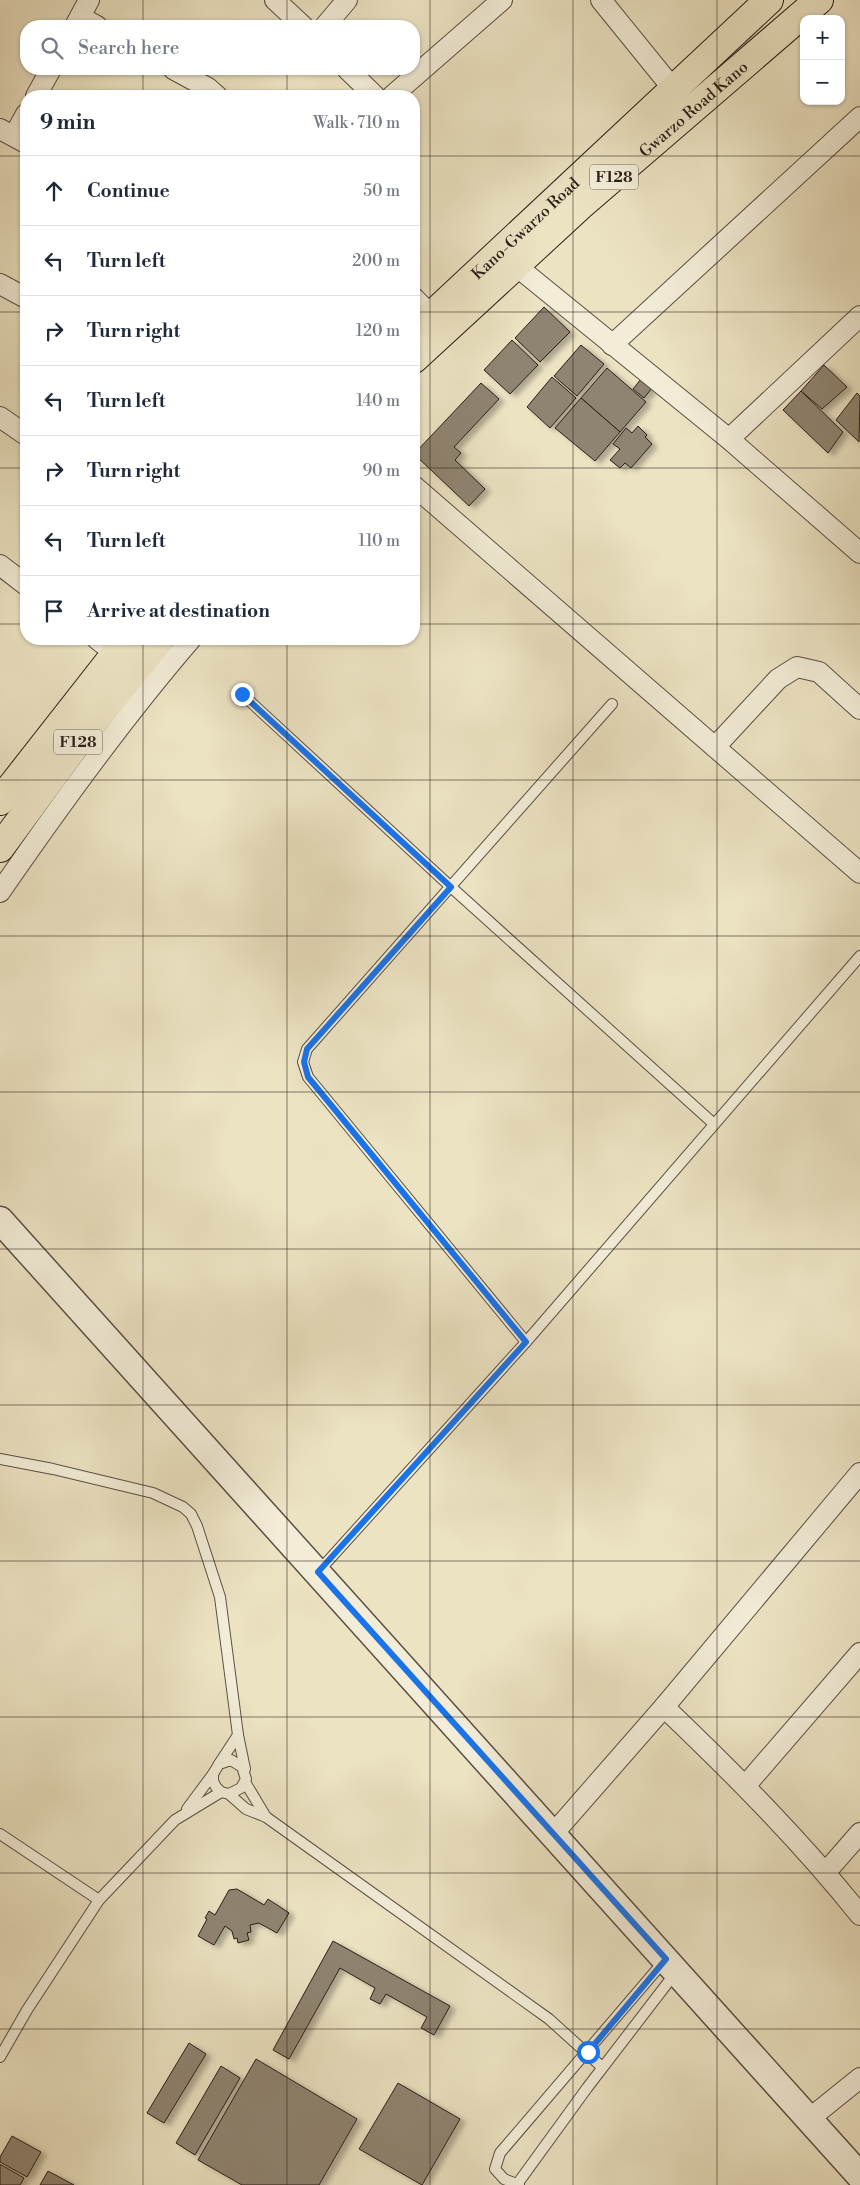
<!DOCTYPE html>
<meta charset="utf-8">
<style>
body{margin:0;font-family:"Libre Bodoni",serif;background:#f2f2f3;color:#1f2937}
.controls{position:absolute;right:15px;top:15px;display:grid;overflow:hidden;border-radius:10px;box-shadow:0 1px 4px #0004}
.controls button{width:45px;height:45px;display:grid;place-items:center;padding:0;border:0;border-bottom:1px solid #e0e1e3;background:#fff;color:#1f2937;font:25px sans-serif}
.stop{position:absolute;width:15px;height:15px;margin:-11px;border:4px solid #1a73e8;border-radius:50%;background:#fff}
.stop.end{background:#1a73e8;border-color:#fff;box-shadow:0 1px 5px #0008}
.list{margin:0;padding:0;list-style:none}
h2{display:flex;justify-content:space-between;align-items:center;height:65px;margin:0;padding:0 20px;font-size:21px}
h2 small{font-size:16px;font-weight:400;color:#747a83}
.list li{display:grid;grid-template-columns:32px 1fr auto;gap:15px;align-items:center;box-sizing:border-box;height:70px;padding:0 20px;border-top:1px solid #e0e1e3}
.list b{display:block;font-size:19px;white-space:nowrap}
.list em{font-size:16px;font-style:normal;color:#747a83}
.icon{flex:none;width:28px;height:28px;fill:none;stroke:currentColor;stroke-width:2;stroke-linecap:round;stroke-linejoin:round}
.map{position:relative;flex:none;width:860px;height:2185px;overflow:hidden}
.search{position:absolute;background:#fff;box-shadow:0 1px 4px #0004;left:20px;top:20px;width:400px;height:55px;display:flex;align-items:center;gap:12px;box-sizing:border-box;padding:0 18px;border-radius:20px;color:#747a83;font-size:19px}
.panel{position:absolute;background:#fff;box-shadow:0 1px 4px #0004;left:20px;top:90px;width:400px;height:555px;border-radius:20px}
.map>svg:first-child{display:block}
.building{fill:#8f8471;stroke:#2a1e18;filter:url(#shadow)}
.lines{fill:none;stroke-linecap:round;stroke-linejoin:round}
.service-casing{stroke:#5a4f43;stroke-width:12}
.minor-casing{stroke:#5a4f43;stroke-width:22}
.tertiary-casing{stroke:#5a4f43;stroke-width:29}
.primary-casing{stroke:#2a1e18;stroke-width:30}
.service{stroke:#f3edd8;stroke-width:10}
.minor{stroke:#f3edd8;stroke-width:20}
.tertiary{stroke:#f3edd8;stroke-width:26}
.primary{stroke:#ece3c3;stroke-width:28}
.route{stroke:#1a73e8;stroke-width:6}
.grid{fill:none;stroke:#2a1e18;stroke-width:1;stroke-opacity:0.55}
.labels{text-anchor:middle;stroke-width:4;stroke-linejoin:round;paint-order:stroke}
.shield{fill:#f3edd8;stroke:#665c52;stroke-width:1}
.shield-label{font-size:15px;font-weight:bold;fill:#2a1e18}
.street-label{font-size:16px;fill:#2a1e18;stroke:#f3edd8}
</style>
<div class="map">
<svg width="860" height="2185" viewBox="0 0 860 2185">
<defs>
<filter id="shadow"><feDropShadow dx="5.5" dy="3" stdDeviation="2.5" flood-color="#0004"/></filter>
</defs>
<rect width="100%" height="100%" fill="#ece3c3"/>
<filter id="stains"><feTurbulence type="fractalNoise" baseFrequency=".004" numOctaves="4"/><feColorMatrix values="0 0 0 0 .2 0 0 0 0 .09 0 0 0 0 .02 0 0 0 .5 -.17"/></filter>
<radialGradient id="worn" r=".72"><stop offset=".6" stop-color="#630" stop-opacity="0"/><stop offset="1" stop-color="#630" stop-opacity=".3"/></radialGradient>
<g class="building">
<polygon points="544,307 570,332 540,362 515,338"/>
<polygon points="512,340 538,365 510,394 484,370"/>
<polygon points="581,345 604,364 577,396 554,376"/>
<polygon points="824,365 847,387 822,409 801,391"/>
<polygon points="607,368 646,402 620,432 581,398"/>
<polygon points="552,377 576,398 550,428 527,407"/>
<polygon points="641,379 652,388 644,398 633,389"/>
<polygon points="481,383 499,399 454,447 461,453 455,460 485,489 469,506 414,454"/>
<polygon points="801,391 843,432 828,453 783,410"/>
<polygon points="857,393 860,396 859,442 836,420"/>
<polygon points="581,398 620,432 595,461 555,428"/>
<polygon points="638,426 647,435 645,437 652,444 631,468 625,463 620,468 610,460 620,449 613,444 626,428 632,433"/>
<polygon points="237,1889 264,1905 268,1899 289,1913 277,1933 259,1923 250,1925 251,1932 247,1933 249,1940 238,1943 237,1938 234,1939 232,1931 225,1926 214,1945 198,1936 207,1919 205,1918 209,1911 215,1915 229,1890"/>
<polygon points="333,1941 450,2006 434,2035 421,2028 427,2017 386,1994 380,2004 370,1999 375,1988 340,1968 289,2059 273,2050"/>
<polygon points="189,2043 206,2054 164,2123 147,2113"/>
<polygon points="256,2059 357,2119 319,2185 242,2185 198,2160"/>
<polygon points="221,2066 240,2078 195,2155 176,2143"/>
<polygon points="398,2083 460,2119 422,2185 359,2149"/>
<polygon points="12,2136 41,2152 27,2177 0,2162 0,2157"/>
<polygon points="0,2164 24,2178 20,2185 0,2185"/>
<polygon points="48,2171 74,2185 40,2185"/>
</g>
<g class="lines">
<defs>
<g id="service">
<polyline points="242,694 451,887 714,1124"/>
<polyline points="526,1342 308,1077 303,1062 307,1049 612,704"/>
<polyline points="0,1459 53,1469 153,1493 183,1507 191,1514 197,1526 220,1597 238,1735 245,1769"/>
<polyline points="318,1572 526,1342 860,956"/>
<polyline points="219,1764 238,1735"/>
<polyline points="245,1782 266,1817"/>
<polyline points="229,1794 241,1788 246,1779 242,1767 231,1760 219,1764 213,1774 213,1781 216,1787 221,1792 229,1794 246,1809 266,1817 549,2019 602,2067"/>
<polyline points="187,1809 213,1774"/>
<polyline points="0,1834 99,1900"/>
<polyline points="0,2057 27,2010 99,1900 175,1820 221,1792"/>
<polyline points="518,2183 587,2088 676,1972"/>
<polyline points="519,2185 504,2179 495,2169 500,2153 665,1960"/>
</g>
<g id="minor">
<polyline points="275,0 303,26"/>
<polyline points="601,0 674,90"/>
<polyline points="80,17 97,26"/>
<polyline points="75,26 89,0"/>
<polyline points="325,26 347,0"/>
<polyline points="173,69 208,88 217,96"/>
<polyline points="347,69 375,96"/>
<polyline points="36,96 51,69"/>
<polyline points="392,96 502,0"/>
<polyline points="0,129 26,143"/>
<polyline points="14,136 26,114"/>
<polyline points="515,265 729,439 860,553"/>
<polyline points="0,284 26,298"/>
<polyline points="414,298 432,316"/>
<polyline points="612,345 860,117"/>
<polyline points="0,417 26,435"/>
<polyline points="729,439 860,316"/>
<polyline points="414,486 860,873"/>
<polyline points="0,565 26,585"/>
<polyline points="97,639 115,653"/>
<polyline points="715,747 778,679 797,667 819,672 860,709"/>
<path d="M0,892C60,805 122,719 191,639"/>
<path d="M664,1707C733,1773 800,1840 860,1915"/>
<polyline points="746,1785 860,1653"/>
<polyline points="553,1834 664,1707 860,1473"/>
<polyline points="826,1872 860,1833"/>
<polyline points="809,2119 860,2078"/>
</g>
<polyline id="tertiary" points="0,1220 860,2176"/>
<g id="primary">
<path id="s1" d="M414,332L769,0"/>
<path id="s2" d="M414,359L580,206L819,0"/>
<polyline points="0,801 127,639"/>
<polyline points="0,848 83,735 160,639"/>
</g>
</defs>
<use href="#service" class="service-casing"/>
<use href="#minor" class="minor-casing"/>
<use href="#tertiary" class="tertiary-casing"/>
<use href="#primary" class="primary-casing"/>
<use href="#service" class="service"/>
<use href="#minor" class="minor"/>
<use href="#tertiary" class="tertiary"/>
<use href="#primary" class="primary"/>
</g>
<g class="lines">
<polyline class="route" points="242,694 451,887 307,1049 304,1062 308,1077 526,1342 318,1572 666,1959 588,2052"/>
</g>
<path class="grid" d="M143,0V26M287,0V26M430,0V2185M573,0V2185M717,0V2185M143,69V96M287,69V96M0,156H26M414,156H860M0,312H26M414,312H860M0,468H26M414,468H860M0,624H26M414,624H860M143,639V2185M287,639V2185M0,780H860M0,936H860M0,1092H860M0,1249H860M0,1405H860M0,1561H860M0,1717H860M0,1873H860M0,2029H860"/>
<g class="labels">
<g class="shield">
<rect x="590" y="164.5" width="48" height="25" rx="4"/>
<rect x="54" y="729.5" width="48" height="25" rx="4"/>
</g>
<g class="shield-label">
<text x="614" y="182">F128</text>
<text x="78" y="747">F128</text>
</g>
<g class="street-label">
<text dy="6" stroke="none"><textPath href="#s2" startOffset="375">Gwarzo Road Kano</textPath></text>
<text dy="6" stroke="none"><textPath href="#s1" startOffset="152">Kano-Gwarzo Road</textPath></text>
</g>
</g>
<rect width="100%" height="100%" filter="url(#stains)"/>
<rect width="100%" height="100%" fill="url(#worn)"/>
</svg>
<div class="controls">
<button>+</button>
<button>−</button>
</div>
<div class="stop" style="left:588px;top:2052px"></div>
<div class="stop end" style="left:242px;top:694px"></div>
<div class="search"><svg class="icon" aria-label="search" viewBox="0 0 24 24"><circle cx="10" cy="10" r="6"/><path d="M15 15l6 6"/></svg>Search here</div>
<section class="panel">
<h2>9 min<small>Walk · 710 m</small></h2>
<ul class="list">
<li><svg class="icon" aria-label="ahead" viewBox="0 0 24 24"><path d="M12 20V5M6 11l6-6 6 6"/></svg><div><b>Continue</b></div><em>50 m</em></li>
<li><svg class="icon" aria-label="left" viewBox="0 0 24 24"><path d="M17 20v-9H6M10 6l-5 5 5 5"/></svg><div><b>Turn left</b></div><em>200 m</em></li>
<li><svg class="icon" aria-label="right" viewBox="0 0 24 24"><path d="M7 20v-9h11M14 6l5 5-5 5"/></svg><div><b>Turn right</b></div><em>120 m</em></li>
<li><svg class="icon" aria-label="left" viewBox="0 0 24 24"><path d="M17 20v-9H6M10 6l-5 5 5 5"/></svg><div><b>Turn left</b></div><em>140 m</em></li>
<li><svg class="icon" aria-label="right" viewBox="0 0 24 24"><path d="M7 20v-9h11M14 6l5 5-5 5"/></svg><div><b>Turn right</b></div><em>90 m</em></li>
<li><svg class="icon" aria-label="left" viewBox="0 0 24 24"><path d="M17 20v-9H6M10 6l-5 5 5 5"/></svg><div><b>Turn left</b></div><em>110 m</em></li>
<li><svg class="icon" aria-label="arrive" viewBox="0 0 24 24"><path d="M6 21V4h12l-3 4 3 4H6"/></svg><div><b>Arrive at destination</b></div></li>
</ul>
</section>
</div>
